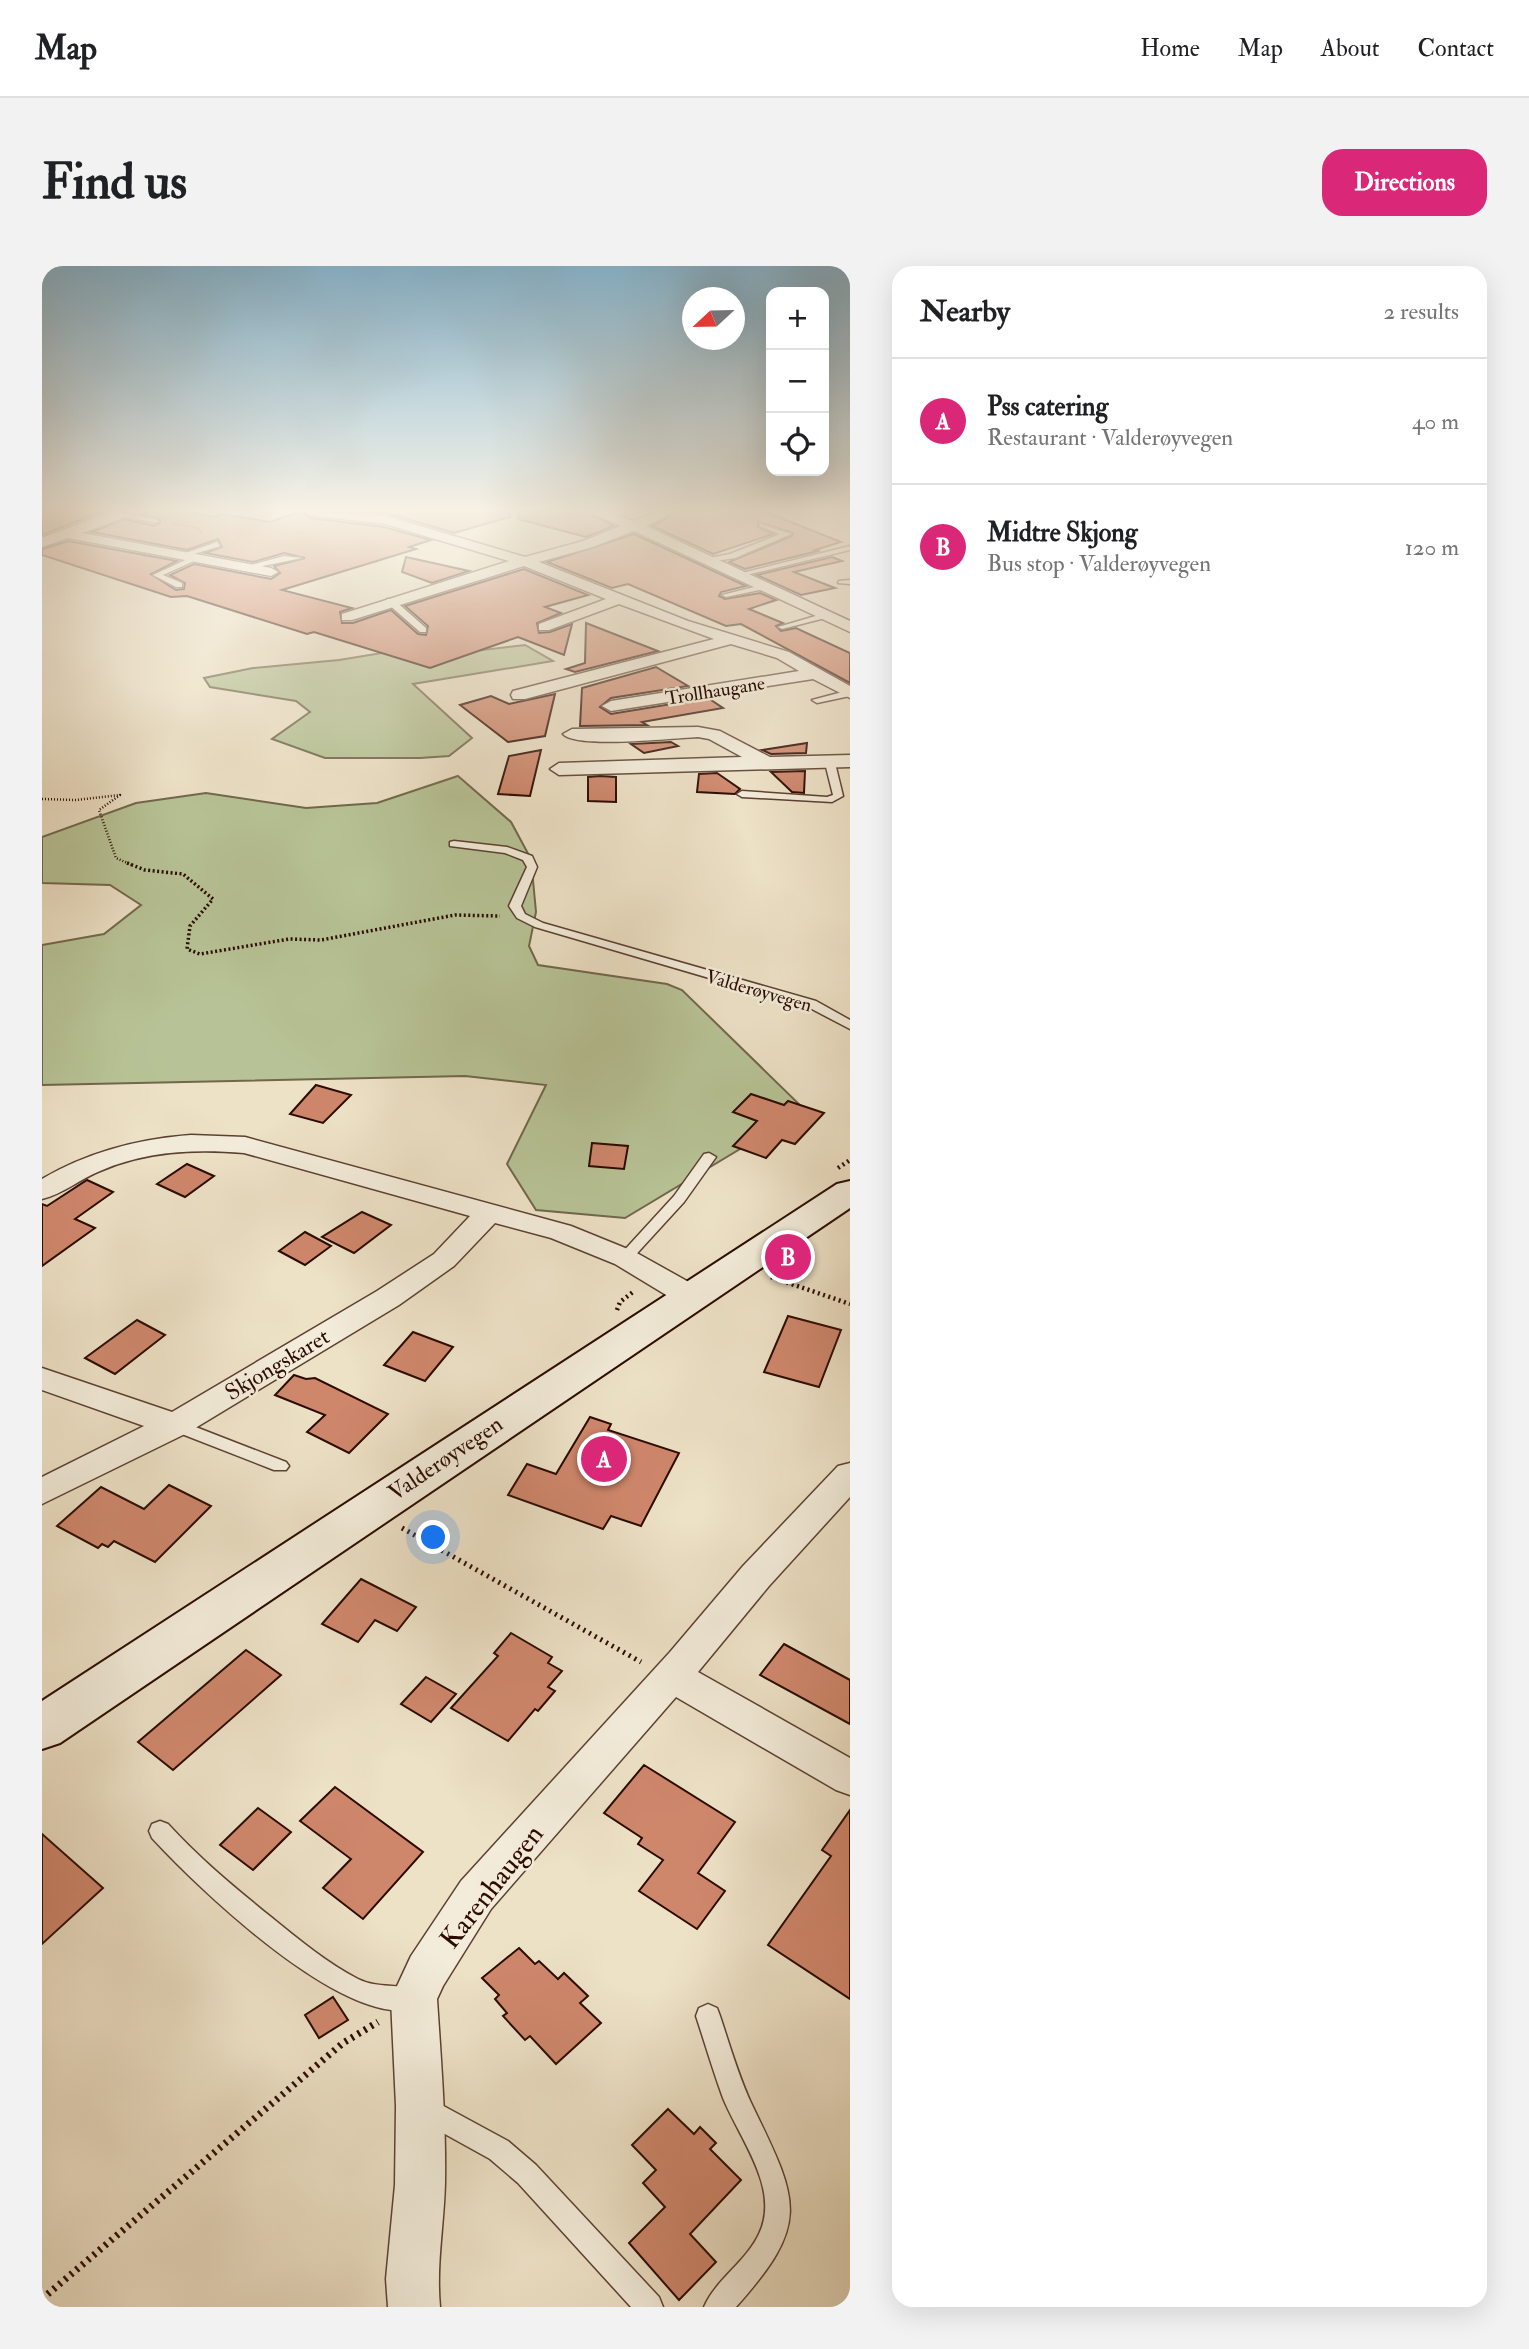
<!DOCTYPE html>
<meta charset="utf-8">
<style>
body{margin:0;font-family:"IM FELL Double Pica",serif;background:#f2f2f2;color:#202124}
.controls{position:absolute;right:21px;top:21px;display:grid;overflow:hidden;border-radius:14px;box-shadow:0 7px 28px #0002}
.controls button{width:63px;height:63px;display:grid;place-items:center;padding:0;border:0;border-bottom:2px solid #e0e0e0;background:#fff;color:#202124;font:35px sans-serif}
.compass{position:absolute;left:640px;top:21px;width:63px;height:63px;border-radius:50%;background:#fff;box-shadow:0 7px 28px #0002;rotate:248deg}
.you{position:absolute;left:392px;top:1272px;width:24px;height:24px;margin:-18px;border:5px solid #fff;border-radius:50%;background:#1a73e8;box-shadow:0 0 0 10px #1a73e833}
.badge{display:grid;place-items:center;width:46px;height:46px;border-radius:50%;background:#db2777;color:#fff;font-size:23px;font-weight:700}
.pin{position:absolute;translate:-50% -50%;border:4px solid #fff;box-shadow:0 2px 7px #0006}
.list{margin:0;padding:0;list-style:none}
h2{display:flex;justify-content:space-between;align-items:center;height:91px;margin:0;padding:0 28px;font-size:30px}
h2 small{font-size:23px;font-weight:400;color:#757577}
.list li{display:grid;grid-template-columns:46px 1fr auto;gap:21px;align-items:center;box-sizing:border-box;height:126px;padding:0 28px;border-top:2px solid #e0e0e0}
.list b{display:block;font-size:26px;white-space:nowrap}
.list p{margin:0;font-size:23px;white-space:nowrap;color:#757577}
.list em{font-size:23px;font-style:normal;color:#757577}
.icon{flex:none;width:38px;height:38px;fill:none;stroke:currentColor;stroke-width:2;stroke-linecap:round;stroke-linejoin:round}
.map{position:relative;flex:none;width:808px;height:2041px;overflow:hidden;border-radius:21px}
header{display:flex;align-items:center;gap:42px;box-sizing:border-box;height:98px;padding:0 35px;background:#fff;border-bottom:2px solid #e0e0e0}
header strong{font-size:33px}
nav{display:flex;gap:38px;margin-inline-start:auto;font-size:24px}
.intro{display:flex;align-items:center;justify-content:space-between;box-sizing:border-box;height:168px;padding:0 42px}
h1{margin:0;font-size:49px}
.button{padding:18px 32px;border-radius:21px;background:#db2777;color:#fff;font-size:24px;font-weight:700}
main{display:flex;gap:42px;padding:0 42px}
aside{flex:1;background:#fff;border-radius:21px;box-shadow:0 7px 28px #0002}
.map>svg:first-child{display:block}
.green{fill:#b7c396;stroke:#71674c;stroke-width:2}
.building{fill:#cf876c;stroke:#2b0b01;stroke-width:2}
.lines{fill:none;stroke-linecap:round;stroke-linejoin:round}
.lane-casing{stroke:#5c4032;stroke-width:3}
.street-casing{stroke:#5c4032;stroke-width:3}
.secondary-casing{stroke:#2b0b01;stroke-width:4}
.path-far5{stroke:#2b0b01;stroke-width:2;stroke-dasharray:1 2;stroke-linecap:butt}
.path-far4{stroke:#2b0b01;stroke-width:2.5;stroke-dasharray:1 2;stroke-linecap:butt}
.path-far3{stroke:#2b0b01;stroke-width:3.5;stroke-dasharray:2 2.5;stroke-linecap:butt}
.path-far2{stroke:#2b0b01;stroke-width:4.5;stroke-dasharray:2 3.5;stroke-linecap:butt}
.path-far1{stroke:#2b0b01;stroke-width:5;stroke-dasharray:2 4.5;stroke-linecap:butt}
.path{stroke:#2b0b01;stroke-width:7;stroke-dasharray:2.5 5;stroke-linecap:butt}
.lane{fill:#f3ecda;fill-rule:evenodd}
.street{fill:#f3ecda;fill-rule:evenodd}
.secondary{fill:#f3ecda;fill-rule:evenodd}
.labels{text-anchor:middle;stroke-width:5;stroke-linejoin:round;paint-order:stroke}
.far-street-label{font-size:19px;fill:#2b0b01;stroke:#f3ecda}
.street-label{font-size:23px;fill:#2b0b01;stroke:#f3ecda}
.near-street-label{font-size:28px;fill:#2b0b01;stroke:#f3ecda}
</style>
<header>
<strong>Map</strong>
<nav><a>Home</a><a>Map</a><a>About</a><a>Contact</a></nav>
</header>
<div class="intro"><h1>Find us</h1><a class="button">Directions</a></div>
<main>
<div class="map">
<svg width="808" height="2041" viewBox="0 0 808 2041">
<rect width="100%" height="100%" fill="#ede1c6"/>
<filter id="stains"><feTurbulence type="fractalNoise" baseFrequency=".00286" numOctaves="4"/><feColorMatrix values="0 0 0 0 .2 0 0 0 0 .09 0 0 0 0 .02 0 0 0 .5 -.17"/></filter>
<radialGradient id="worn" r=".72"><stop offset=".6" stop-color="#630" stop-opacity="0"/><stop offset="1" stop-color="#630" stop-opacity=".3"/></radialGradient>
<g class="green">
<polygon points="407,376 424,386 483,379 511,395 371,418 430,472 407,490 378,492 283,492 230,473 268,446 254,435 168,421 162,412 211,402 297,394"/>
<polygon points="416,510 469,556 489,593 494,646 487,680 496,699 625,718 640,724 763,844 583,952 494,944 465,898 504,819 423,810 0,819 0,679 62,668 99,639 68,619 0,617 0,571 94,537 164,527 264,542 335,537"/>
</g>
<g class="building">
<polygon points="0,245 61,245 0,269"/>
<polygon points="109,245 142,245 173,251 181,248 228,256 260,245 268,252 342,261 389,274 367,281 374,283 240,324 310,342 298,346 300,357 311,357 349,344 376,368 384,369 386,360 363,340 482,303 546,329 503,341 519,347 495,357 497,367 508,366 530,358 522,389 476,371 388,402 272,366 265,368 145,330 129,331 0,289 0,283 26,275 135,295 109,308 134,324 142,323 143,317 128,309 152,298 229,313 238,307 232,300 263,292 242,287 211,296 163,287 180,281 176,273 145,284 50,266 82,253 112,260 118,257 118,253 100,248"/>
<polygon points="304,245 467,245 468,251 412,267 345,247"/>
<polygon points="477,245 543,245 572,260 544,271 476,253"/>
<polygon points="637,245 721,245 799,276 773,284 776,285 703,303 687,296 750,270 751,267 716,256 716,261 731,268 671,288 610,260"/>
<polygon points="592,268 704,320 679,326 677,330 683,333 718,327 734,334 707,343 741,357 734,360 739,365 754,362 808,387 808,417 699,358 684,360 586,318 570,322 505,296"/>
<polygon points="364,291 427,305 390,317 360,306"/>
<polygon points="790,291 800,295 752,306 793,322 759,329 715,309"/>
<polygon points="544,357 616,385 533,406 524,403 543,397"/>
<polygon points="614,401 646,420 569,432 558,441 569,448 666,432 681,442 600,456 605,459 538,460 540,422"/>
<polygon points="513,428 503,470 466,476 418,439 449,430 467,438"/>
<polygon points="629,476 636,480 602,487 589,478"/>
<polygon points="765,477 764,487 729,488 720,484"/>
<polygon points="499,484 488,530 456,528 467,490"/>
<polygon points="763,505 762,527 750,526 729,506"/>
<polygon points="675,507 698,523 693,528 655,526 657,508"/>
<polygon points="558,510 574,511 574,536 546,535 546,511"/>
<polygon points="274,819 309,829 281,857 248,848"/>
<polygon points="709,828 742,839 746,835 782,847 753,878 740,874 724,892 691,880 715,855 691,846"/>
<polygon points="550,877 586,880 582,903 547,900"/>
<polygon points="145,898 172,910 143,931 115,918"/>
<polygon points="45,914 71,926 33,953 53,962 0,1000 0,938 5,940"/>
<polygon points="320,946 349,959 312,987 280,971"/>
<polygon points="263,966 289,980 263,999 237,985"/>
<polygon points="746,1050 799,1064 777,1121 722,1106"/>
<polygon points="95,1054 123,1069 73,1108 43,1092"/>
<polygon points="371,1066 411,1081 383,1115 342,1099"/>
<polygon points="252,1109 264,1113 273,1112 346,1148 307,1187 265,1166 283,1149 233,1129"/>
<polygon points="548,1151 569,1158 566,1164 637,1187 599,1260 569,1250 561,1263 466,1229 485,1198 514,1208"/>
<polygon points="127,1219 169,1240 113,1296 72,1275 66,1281 60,1278 56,1282 15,1260 59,1221 102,1243"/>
<polygon points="319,1313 374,1341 355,1365 333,1354 316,1376 280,1358"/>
<polygon points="469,1367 510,1391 506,1397 520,1405 506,1421 513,1425 496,1445 493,1443 466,1475 409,1442 456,1390 452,1387"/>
<polygon points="742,1378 808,1414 808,1458 718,1409"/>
<polygon points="204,1384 239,1409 131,1504 96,1476"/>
<polygon points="384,1411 414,1428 389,1456 359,1438"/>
<polygon points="602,1499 693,1556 656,1607 683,1625 655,1663 597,1625 621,1594 596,1578 600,1572 562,1547"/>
<polygon points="293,1521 381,1586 321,1653 281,1622 309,1593 258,1555"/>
<polygon points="216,1542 249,1566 211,1604 178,1579"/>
<polygon points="808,1544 808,1733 726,1679 789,1590 780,1584"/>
<polygon points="0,1568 61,1622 0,1678"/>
<polygon points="477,1682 493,1698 497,1695 516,1713 522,1707 546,1730 538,1737 559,1757 514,1798 488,1770 483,1774 461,1750 465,1747 453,1733 457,1729 440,1712"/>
<polygon points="291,1731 306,1754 277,1772 263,1749"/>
<polygon points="626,1843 652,1868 658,1861 674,1877 668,1883 699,1914 648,1968 674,1996 637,2034 587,1977 623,1941 601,1917 614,1904 590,1879"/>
</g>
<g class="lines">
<defs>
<g id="lane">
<polygon points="75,246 113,253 117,255 113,257 73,249"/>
<polygon points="718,258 749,268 693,292 667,296 667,292 688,288 738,268 718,260"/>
<polygon points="175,276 178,280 142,291 138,289"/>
<polygon points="808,280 808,284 700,310 696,308"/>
<polygon points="152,290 159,292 121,309 140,317 140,321 134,321 111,309"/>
<polygon points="242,290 260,292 206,303 202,301"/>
<polygon points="808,314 808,318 796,317 797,315"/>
<polygon points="724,318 727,322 684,331 680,329"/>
<polygon points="345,333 351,333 384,362 384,366 378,366 345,337"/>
<polygon points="784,347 787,351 740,363 736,361"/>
<polygon points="808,424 808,430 775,437 770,434"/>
<polygon points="788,494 793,497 801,530 790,536 700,531 695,528 700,525 785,531 791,529 783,497"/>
<polygon points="412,575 465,581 490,590 495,601 479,640 483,648 501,657 774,735 808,754 808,763 766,741 493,661 475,652 467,640 485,601 481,594 463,587 408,580 408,576"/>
<polygon points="667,887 674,891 642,936 588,995 578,995 575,992 578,989 632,930 662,888"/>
<polygon points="133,1153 244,1196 247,1200 244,1204 232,1204 127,1163 124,1159 127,1155"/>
<path d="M118,1555L126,1558C158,1593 192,1621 229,1651C256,1673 285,1697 316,1713C336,1723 358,1717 378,1725L382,1733L378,1741C308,1769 155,1621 110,1572L107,1565L110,1558Z"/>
<path d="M666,1738L675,1742L678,1750C688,1780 697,1812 711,1841C757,1936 769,1957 694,2041H662C674,2013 704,1996 717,1968C739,1923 697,1872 681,1832C671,1805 663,1777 654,1750L657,1742Z"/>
<polygon points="383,1830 466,1875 494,1899 617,2031 621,2041 589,2041 476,1917 448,1893 374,1852 370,1843 374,1834"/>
</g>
<g id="street">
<polygon points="70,245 83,245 79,253 40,267 229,302 236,306 229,310 26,272 0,281 0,272"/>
<polygon points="262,245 344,250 483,291 541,275 579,260 545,245 563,245 591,255 618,245 635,245 604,260 808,355 808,366 592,265 551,281 497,296 646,355 747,386 808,420 808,432 771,413 569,445 560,440 569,435 757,405 735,392 689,378 483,433 471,433 469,429 471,425 672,373 577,338 507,364 497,364 497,358 564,333 482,300 310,354 300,354 300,348 467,295 343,258 268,249"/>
<path d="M656,461L678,465L728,491L808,489V501L517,509L508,503L517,497L700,491L667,473L656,471C632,472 534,483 521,468L530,463Z"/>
<path d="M149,869L203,871L529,960L593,986L661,1024L665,1031L661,1038L650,1041L639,1038L573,998L509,972L453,957L412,1000L357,1039L145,1167L0,1238V1211L102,1160L0,1124V1102L130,1146L335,1025L392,988L428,950L202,887C152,883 104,885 58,905C38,913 21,928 0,933V913C46,886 96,873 149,869Z"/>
<path d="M808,1197V1231L727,1320L656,1406L808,1492V1529L794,1524L634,1431L449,1643L401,1720L395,1733C399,1795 404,1856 403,1917C402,1959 394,1999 398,2041H346L344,2013L353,1919L354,1840L349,1733L369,1690L419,1615L628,1386L701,1300L796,1200Z"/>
</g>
<polygon id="secondary" points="808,915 808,942 18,1477 0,1483 0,1435 795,918"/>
</defs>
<use href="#lane" class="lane-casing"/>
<use href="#street" class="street-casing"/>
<use href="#secondary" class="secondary-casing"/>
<polyline class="path-far5" points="130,258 155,262 160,267"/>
<polyline class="path-far4" points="0,533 34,534 78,529 57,544 74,592 90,599"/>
<polyline class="path-far3" points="85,597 103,604 141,608 171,633 148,660 145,683 158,688 247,673 279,674 413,649 458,650"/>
<g class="path-far2">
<polyline points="796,902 808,894"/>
<polyline points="729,1011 808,1038"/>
<polyline points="575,1044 578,1036 591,1026"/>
</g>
<polyline class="path-far1" points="360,1262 599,1396"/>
<polyline class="path" points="0,2033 301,1777 336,1756"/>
<use href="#lane" class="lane"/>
<use href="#street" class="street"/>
<use href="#secondary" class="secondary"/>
</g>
<linearGradient id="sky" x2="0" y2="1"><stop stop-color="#88b8d3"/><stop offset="0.46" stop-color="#f7f2e5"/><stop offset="1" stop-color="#f7f2e5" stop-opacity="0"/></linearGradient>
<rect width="808" height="531" fill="url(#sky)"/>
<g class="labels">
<g class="far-street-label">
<text transform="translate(673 424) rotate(-9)" y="7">Trollhaugane</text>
<text transform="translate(717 724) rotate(16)" y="7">Valderøyvegen</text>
</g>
<g class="street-label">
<text transform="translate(235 1098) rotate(-31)" y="8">Skjongskaret</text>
<text transform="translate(403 1192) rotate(-34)" y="8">Valderøyvegen</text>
</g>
<g class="near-street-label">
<text transform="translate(449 1620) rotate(-52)" y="10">Karenhaugen</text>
</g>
</g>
<rect width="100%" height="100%" filter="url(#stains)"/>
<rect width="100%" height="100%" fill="url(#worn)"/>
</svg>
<div class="controls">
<button>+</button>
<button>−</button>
<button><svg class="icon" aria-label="locate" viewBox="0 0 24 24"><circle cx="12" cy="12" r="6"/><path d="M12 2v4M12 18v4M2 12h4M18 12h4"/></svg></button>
</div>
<svg class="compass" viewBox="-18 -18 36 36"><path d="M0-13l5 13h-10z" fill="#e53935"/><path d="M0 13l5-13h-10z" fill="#757577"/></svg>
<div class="you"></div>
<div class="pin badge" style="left:562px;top:1193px">A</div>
<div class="pin badge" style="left:746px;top:991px">B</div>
</div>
<aside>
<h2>Nearby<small>2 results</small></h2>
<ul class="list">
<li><span class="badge">A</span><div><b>Pss catering</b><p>Restaurant · Valderøyvegen</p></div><em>40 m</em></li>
<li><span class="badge">B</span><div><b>Midtre Skjong</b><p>Bus stop · Valderøyvegen</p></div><em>120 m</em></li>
</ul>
</aside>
</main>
